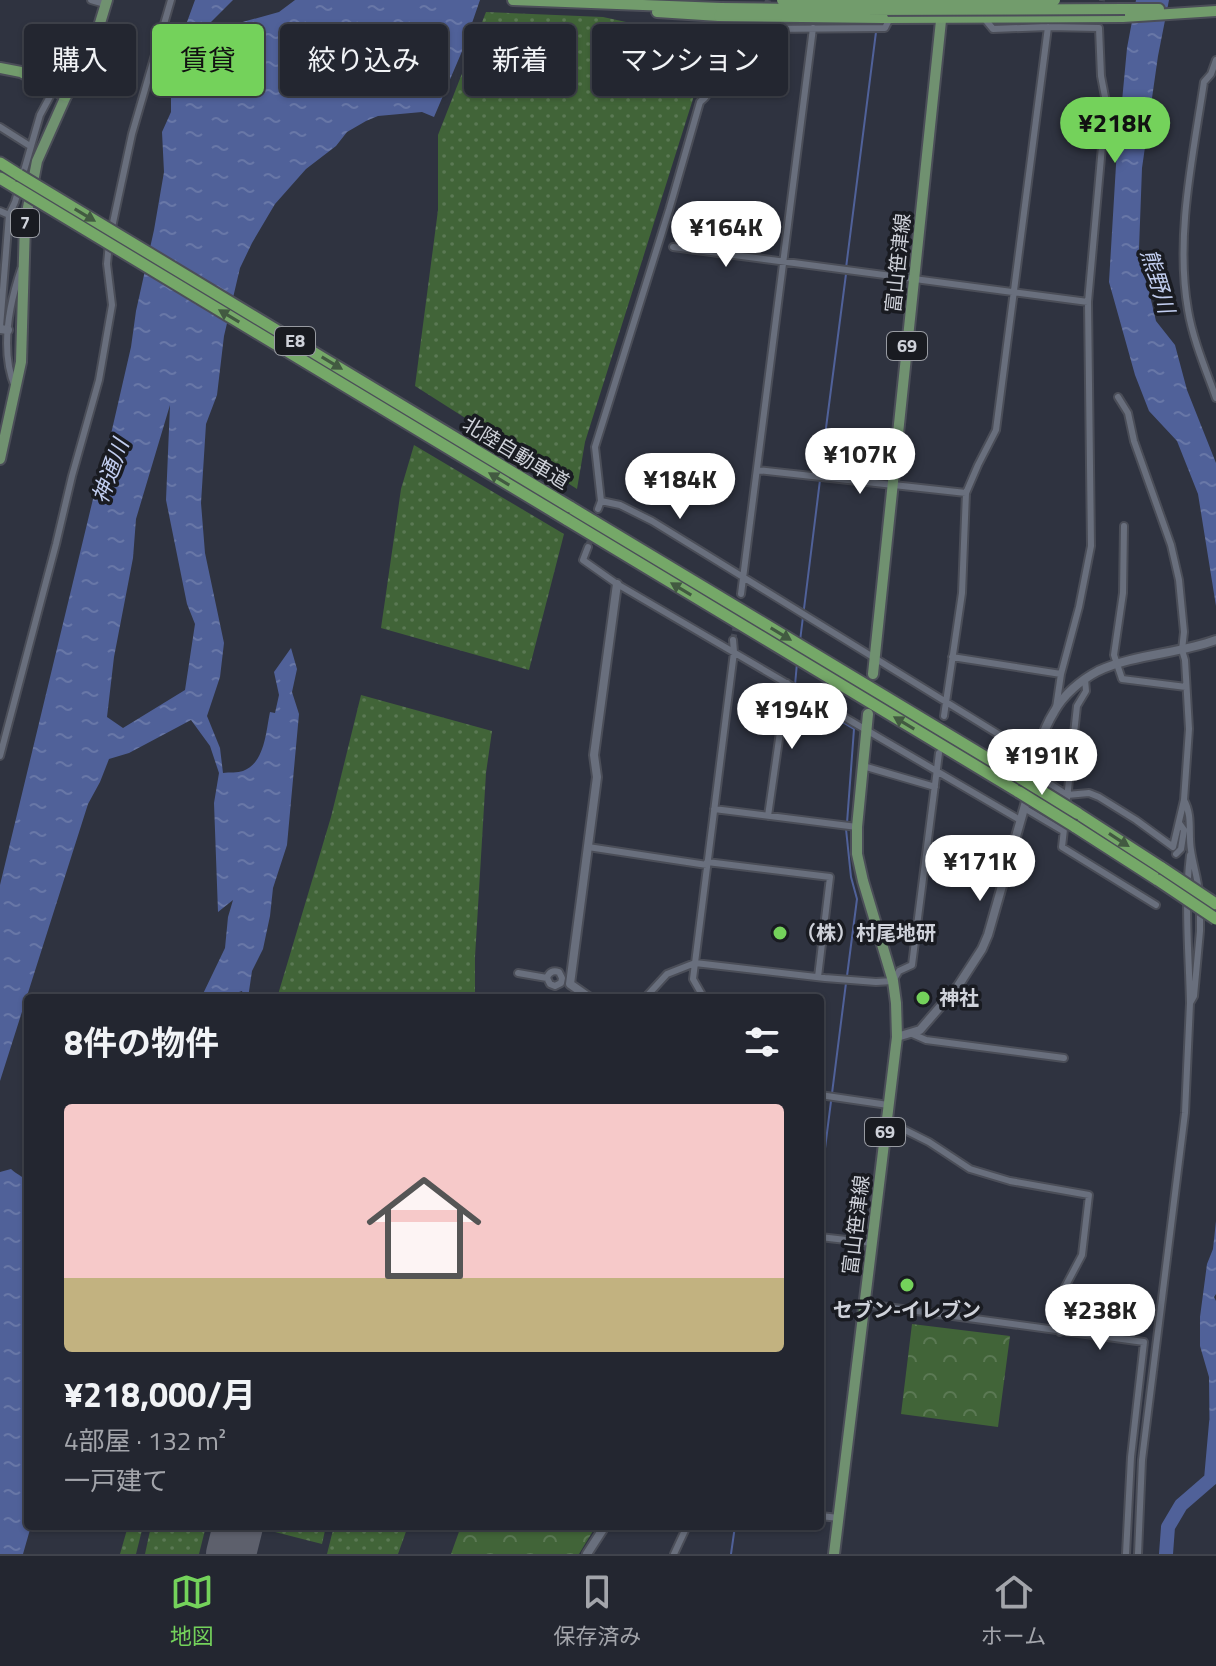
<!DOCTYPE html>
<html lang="ja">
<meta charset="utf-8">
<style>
body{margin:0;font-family:"Titillium Web","Noto Sans JP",sans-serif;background:#2b2e38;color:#f1f3f6;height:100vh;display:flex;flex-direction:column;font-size:30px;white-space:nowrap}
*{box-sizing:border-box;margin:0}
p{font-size:26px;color:#a3a5ab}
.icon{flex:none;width:44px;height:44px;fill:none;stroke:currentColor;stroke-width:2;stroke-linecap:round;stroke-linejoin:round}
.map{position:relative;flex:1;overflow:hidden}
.side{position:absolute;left:24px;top:994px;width:800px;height:536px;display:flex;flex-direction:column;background:#232630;border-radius:8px;box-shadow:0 2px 6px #0004,0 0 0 2px #40434c}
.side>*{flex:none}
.top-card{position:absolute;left:24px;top:24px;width:800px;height:72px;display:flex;gap:16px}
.price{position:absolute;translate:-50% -68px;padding:0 18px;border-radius:28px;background:#fff;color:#222;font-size:26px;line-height:52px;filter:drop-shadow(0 2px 4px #0008)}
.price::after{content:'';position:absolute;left:50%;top:48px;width:24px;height:18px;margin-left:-12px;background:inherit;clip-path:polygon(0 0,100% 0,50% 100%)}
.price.on{background:#74d25b;color:#111}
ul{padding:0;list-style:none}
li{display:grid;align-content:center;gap:16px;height:424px;padding:0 40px}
li span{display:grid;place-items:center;height:248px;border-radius:8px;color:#555}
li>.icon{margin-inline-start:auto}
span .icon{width:144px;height:144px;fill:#fffc;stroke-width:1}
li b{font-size:34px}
h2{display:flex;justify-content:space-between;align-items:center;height:96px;padding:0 40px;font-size:34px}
.tag{padding:0 28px;border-radius:8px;background:#232630;box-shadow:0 2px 6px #0004,0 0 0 2px #40434c;font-size:28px;line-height:72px}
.tag.on{background:#74d25b;color:#111}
.tab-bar{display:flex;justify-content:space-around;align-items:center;height:112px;border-top:2px solid #40434c;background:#232630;font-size:22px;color:#a3a5ab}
.tab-bar a{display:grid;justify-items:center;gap:4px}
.tab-bar .on{color:#74d25b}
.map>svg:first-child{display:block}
</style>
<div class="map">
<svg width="1216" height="1554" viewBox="0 0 1216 1554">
<defs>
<pattern id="grass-dots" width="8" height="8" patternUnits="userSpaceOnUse" patternTransform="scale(2)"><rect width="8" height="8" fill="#416438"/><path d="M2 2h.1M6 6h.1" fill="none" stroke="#5b7954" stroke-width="1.8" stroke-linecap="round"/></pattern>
<pattern id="park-crowns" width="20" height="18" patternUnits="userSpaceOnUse" patternTransform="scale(2)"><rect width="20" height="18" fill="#416438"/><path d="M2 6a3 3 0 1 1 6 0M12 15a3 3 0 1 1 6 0" fill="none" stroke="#5b7954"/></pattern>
<pattern id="water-ripples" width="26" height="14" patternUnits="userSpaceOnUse" patternTransform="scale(2)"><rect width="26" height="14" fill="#506199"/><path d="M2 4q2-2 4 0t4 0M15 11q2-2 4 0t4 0" fill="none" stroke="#6877a7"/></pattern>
</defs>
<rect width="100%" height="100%" fill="#2f3340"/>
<!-- grass -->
<path fill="url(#grass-dots)" d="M486 12 603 17 640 25 715 29 585 442 577 489 415 386 438 210V135Z
M414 445 564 534 529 670 381 628 401 489Z
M361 695 492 731 486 773 475 957V998H277L331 817Z
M128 1526H143L136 1554H120Z
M151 1526H206L199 1554H145Z
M276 1526H326L322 1544 275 1532Z
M334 1526H408L398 1554H327Z"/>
<!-- park -->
<path fill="url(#park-crowns)" d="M912 1324 1010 1336 998 1427 901 1414Z
M461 1526H596L579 1554H451Z"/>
<!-- water -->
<path fill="url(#water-ripples)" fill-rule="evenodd" d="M195 0H233L199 34 279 12 295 0H480L463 49 434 117 422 112 378 116 366 121 347 132 336 146 306 169 275 204 252 243 240 268 224 336 217 395 206 424 201 503 205 553 224 643 220 677 207 716 220 748 223 773C229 772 238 773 243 771 265 763 266 731 270 712L275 713 279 695 274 672 291 648 297 669 292 692 299 714 287 845 273 888 270 916 263 949 252 971 248 998H244L242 991 236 993 234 998H201L225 948 228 917 233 900 218 912 214 803 219 773 210 746 191 720 129 753 109 759 100 782 88 804 0 1081V885L93 499 111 434 131 347 136 311 154 230 164 172 162 132 171 112V88L187 22ZM170 405 166 500 187 604 195 624 185 690 123 728 107 717 114 657 133 558 136 519Z
M1136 0H1169L1158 56 1142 168 1139 249 1156 321 1175 345 1187 390 1216 463V606L1198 494 1177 441 1149 411 1135 375 1109 282 1116 165 1127 48Z
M11 1169C17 1175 24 1176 28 1184V1526H31L23 1554H0V1172Z
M1216 1221V1294L1214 1297 1216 1301V1474L1210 1469 1209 1377 1200 1346V1317L1207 1264 1213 1249Z"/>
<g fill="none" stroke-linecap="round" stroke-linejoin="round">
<!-- stream -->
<path stroke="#506199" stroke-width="2" d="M846 268 876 32
M820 474 846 274
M800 641 820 480
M795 685 797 663
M795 691 794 693 854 729 847 823
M846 829 851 877 857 899 847 976
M820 1188 846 983
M731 1554 735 1526"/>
<!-- river -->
<path stroke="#506199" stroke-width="14" d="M1166 1554 1168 1527 1181 1505 1211 1479 1216 1423"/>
<!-- runway -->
<path stroke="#5d606c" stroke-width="50" d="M231 1554 238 1526"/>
<!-- minor-tunnel -->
<path stroke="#474b57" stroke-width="6" stroke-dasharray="6 3" stroke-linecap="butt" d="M1099 28 1102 0
M761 29 768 0
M588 547 598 509
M733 640 737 621"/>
<!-- minor casing -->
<g stroke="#4b4e58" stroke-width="10">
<path id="minor" d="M91 0 105 4
M984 18 993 29 1048 27 1099 28 1101 76 1106 102 1088 302 1091 546 1079 607 1061 674 1056 708
M1216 60 1211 74 1204 82C1193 156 1175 237 1188 310 1193 340 1206 370 1216 398
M0 127 30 146
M0 211 9 215 15 202 40 115 54 89
M111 232 132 134 171 0
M673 247 1088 302
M0 327 9 215
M15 387C0 351 9 305 21 269
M757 470 966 493
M601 501 620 505 652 521 1037 758
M598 509 601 501 595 447 669 210 700 102C712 93 716 77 724 65 734 51 749 40 761 29L885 28 890 18
M1124 526 1123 593 1114 655 1122 679 1186 687
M588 547 583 560 617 584 1020 820
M741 594 813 28
M952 657 1061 674
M944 716 962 593 966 493 978 465 996 430 1048 27
M0 756 56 544 72 476 99 380 112 305 107 264 109 243
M863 766 935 787
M1033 773 1067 795 1089 793 1099 797 1136 820 1173 847 1184 800 1189 729 1185 660 1182 650 1184 632 1179 580 1171 545 1134 441 1128 413 1118 397
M1184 800C1193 816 1188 833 1191 850 1193 865 1198 878 1199 894
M1024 808 1063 831
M1066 808 1077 706 1086 691 1085 679
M714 809 857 827
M768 816 787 683
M1065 820 1062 847 1156 905
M588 847 707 865
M1176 854 1181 849 1184 830 1179 823
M707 862 830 877 818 977
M518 973 547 978 550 984 555 986 561 983 562 978 559 972C553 970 549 972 547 978
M645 998 667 974 695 963 825 978 876 982 893 981 899 971 912 965 939 753
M702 998 701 993 693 979 734 652 733 640
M1190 1003C1189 954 1184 904 1190 855
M910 1033 926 1040 1064 1058
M820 1095 888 1105
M887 1121 929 1142 970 1169 1010 1181 1089 1195 1082 1255 1064 1289 1060 1332
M820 1237 872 1243
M865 1304 1144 1342 1131 1457 1126 1554
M820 1516 839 1518
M674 1554 687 1526
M1138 1554 1142 1460 1185 1113 1190 1003 1194 996 1200 931V909"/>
</g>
<!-- tertiary casing -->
<g stroke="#4b4e58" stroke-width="12">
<path id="tertiary" d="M0 329 8 330
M590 998 570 984 597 777 594 755 617 584
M897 1037 920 1030 958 986 982 949 988 935C1000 892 1013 848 1025 805 1033 775 1037 739 1054 712 1063 695 1081 680 1098 671 1135 654 1178 654 1216 640
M587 1554 605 1526"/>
</g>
<!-- primary casing -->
<g stroke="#4b4e58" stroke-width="14">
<path id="primary" d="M0 459 21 362 25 223 37 161 66 96 97 33 107 0
M873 674 942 11
M834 1554 897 1037 896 1003 893 981 863 881 857 854V827L868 714"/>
</g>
<!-- trunk casing -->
<g stroke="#4b4e58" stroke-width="14">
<path id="trunk" d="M513 0 721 8
M1125 9H1159
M657 12 719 16
M883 18 1123 17 1216 11
M0 68 21 72 66 96"/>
</g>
<!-- motorway casing -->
<g stroke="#4b4e58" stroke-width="15">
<path id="motorway" d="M0 163 19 175
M0 178 15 187
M570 507 1022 779
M566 519 1019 792
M1077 813 1162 868
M1074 826 1158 880"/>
</g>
<!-- minor -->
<use href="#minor" stroke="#696f7d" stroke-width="6"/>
<!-- tertiary -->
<use href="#tertiary" stroke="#696f7d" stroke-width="8"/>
<!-- primary -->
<use href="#primary" stroke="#709170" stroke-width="10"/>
<!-- trunk -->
<use href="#trunk" stroke="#729c6c" stroke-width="10"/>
<!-- motorway -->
<use href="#motorway" stroke="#75a868" stroke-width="11"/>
<!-- trunk-bridge casing -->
<g stroke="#4b4e58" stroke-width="14" stroke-linecap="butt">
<path id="trunk-bridge" d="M782 0H1055
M721 8 859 10 1125 9
M719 16 883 18"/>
</g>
<!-- motorway-bridge casing -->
<g stroke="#4b4e58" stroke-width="15" stroke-linecap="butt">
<path id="motorway-bridge" d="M19 175 570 507
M15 187 566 519
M1022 779 1077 813
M1019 792 1074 826
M1162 868 1216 904
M1158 880 1216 919"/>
</g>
<!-- trunk-bridge -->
<use href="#trunk-bridge" stroke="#729c6c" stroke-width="10"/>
<!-- motorway-bridge -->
<use href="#motorway-bridge" stroke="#75a868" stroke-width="11"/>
</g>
<!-- one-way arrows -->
<defs><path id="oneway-solid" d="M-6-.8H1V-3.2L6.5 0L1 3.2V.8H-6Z" transform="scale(2)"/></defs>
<g fill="#425a41">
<use href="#oneway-solid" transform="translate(85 215) rotate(31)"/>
<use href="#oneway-solid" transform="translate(229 316) rotate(-149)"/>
<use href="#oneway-solid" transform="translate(332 363) rotate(31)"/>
<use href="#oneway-solid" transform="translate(499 479) rotate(-149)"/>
<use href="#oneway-solid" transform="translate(681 589) rotate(-149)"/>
<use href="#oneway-solid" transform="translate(781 634) rotate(31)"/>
<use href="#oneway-solid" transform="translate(904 723) rotate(-149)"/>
<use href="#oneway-solid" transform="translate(1119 840) rotate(33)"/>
</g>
<!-- markers -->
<g fill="#74d25b" stroke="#191b21" stroke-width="3">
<circle cx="780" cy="933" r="8"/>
<circle cx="923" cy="998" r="8"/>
<circle cx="907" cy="1285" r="8"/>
</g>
<g text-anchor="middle" stroke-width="7" stroke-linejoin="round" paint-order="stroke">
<!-- shield labels -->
<g fill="#191b21" stroke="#989ba2" stroke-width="2">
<rect x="11" y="209" width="28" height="28" rx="6"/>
<rect x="275" y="327" width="40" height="28" rx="6"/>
<rect x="887" y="332" width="40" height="28" rx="6"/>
<rect x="865" y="1118" width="40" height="28" rx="6"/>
</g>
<g font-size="18" font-weight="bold" fill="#cfd2da">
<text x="25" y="229">7</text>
<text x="295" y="347">E8</text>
<text x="907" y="352">69</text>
<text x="885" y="1138">69</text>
</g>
<!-- street labels -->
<g font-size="20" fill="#cfd2da" stroke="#191b21">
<text transform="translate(898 263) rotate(-84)" y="7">富山笹津線</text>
<text transform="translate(516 453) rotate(31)" y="7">北陸自動車道</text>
<text transform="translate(856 1225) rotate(-83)" y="7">富山笹津線</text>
</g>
<!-- poi labels -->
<g font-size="20" font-weight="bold" fill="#cfd2da" stroke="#191b21" text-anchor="start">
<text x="796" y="940">（株）村尾地研</text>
<text x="939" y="1005">神社</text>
<text x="907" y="1317" text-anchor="middle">セブン-イレブン</text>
</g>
<!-- water labels -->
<g font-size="22" font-style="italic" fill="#c2cef0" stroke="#191b21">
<text transform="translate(1158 281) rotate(73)" y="8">熊野川</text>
<text transform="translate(110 471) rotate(-70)" y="8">神通川</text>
</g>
</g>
</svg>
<b class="price on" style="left:1115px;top:165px">¥218K</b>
<b class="price" style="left:726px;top:269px">¥164K</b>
<b class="price" style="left:860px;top:496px">¥107K</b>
<b class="price" style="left:680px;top:521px">¥184K</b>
<b class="price" style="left:792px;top:751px">¥194K</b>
<b class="price" style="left:1042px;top:797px">¥191K</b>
<b class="price" style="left:980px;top:903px">¥171K</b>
<b class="price" style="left:1100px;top:1352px">¥238K</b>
<div class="top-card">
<a class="tag">購入</a>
<a class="tag on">賃貸</a>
<a class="tag">絞り込み</a>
<a class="tag">新着</a>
<a class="tag">マンション</a>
</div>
<section class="side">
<h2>8件の物件<svg class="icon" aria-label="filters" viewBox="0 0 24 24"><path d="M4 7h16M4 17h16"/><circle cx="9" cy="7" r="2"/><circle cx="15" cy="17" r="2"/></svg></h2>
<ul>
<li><span style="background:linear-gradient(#f6c9c9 70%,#c2b280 0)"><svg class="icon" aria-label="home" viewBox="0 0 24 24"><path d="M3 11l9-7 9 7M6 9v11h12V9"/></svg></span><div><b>¥218,000/月</b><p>4部屋 · 132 m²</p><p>一戸建て</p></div></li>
</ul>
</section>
</div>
<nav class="tab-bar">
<a class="on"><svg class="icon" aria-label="map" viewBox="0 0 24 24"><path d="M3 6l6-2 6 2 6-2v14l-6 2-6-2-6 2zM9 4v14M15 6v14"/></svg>地図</a>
<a><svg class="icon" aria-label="saved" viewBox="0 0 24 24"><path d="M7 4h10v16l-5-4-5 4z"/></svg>保存済み</a>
<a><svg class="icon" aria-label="home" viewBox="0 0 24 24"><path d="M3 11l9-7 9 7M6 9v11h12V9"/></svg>ホーム</a>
</nav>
